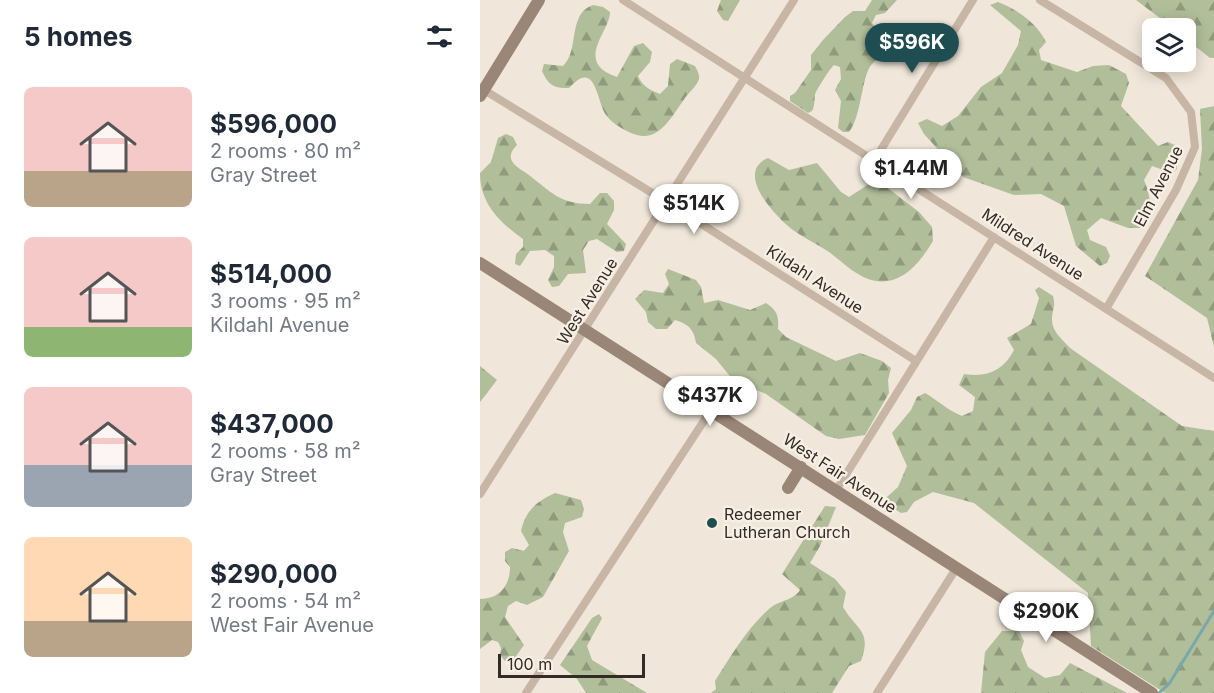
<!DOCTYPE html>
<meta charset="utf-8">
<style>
body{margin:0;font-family:Inter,sans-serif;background:#f2f2f3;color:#1f2937;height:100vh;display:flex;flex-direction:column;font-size:22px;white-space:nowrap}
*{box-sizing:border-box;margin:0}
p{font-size:20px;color:#747a83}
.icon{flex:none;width:33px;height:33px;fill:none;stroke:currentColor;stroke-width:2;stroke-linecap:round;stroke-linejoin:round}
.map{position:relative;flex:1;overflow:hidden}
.drawer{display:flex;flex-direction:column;background:#fff;width:480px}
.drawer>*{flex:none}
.controls{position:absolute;left:662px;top:18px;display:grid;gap:12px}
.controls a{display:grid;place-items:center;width:54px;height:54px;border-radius:9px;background:#fff;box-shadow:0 3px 15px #0003;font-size:30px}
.scale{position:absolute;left:18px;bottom:15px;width:147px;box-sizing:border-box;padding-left:6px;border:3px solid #332b26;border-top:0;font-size:16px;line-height:21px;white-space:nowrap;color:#332b26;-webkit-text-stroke:4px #f8f0e5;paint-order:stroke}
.price{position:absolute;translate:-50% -51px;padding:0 14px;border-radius:21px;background:#fff;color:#222;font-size:20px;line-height:39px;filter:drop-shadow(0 2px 3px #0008)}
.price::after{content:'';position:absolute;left:50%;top:36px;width:18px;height:14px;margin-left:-9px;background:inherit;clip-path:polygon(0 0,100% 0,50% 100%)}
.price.current{background:#1e4d52;color:#fff}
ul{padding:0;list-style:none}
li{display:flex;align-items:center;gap:18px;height:150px;padding:0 24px}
li span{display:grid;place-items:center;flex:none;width:168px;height:120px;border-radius:9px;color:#555}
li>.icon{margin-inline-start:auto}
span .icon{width:72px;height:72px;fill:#fffc;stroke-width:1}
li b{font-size:26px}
h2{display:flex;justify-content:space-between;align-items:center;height:72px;padding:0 24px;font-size:26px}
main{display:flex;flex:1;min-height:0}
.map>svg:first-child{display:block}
</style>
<main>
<section class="drawer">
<h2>5 homes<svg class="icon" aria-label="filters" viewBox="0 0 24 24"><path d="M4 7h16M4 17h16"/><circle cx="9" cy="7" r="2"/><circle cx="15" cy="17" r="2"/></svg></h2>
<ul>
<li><span style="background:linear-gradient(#f6c9c9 70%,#b9a48a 0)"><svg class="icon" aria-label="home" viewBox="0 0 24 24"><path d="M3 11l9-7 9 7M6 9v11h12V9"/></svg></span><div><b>$596,000</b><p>2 rooms · 80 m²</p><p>Gray Street</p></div></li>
<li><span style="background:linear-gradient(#f6c9c9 75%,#8fb573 0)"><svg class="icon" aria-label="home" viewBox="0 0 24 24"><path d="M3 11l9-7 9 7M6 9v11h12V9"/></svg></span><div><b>$514,000</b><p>3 rooms · 95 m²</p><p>Kildahl Avenue</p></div></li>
<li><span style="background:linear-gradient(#f6c9c9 65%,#9aa5b1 0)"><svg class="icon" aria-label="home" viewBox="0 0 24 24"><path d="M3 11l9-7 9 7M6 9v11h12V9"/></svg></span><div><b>$437,000</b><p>2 rooms · 58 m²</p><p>Gray Street</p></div></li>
<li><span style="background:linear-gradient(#ffd9b3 70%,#b9a48a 0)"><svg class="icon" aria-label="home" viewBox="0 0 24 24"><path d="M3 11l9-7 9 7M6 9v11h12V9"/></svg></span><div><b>$290,000</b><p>2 rooms · 54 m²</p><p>West Fair Avenue</p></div></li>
</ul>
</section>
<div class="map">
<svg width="734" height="693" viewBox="0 0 734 693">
<defs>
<pattern id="forest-firs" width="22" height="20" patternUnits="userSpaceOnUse" patternTransform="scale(1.5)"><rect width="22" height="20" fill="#b0be9a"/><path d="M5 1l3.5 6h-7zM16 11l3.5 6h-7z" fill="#909b7d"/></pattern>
</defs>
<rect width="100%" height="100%" fill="#f0e6d9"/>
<!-- forest -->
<path fill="url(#forest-firs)" d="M241 0H260L248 21 243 20 237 11Z
M392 0H417L405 13 396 15 392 23 405 40 408 52C404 57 396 59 392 64 381 76 382 116 369 132H363L358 128 361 101 355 90 361 79 360 67 354 65C351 67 335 92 335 95 334 102 335 105 332 111L328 113 310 101V96L315 93 331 70V55L343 40 365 17 373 11H385Z
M656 0H734V58H730L705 38V28H693Z
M518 2C538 10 557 23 566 42L559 50 561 60 597 72 613 66 629 65 646 74 649 83 641 106 678 146 688 142 697 146V169L692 173 672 166 664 180C671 197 673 211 665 228H648L621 218 607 230 610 240 626 247 630 256 627 263 620 266 596 246 584 206 561 194 534 195 483 177 444 134 438 123 447 119 462 126 478 116 501 87 522 73 538 45 541 31 510 5Z
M113 5 123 7 130 12C130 32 93 62 137 77L154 46 163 43 172 52 170 62 158 76C162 86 170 90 180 94L188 86 190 64 197 59 215 66C217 70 220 75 219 79 217 86 209 92 205 98 194 113 180 142 157 135 147 132 132 124 126 115 116 100 116 58 89 88 73 89 68 84 62 71L64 64 83 66C100 50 87 14 113 5Z
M734 106V347L727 318 665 276 718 180 722 149 720 109Z
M26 134 33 137 37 145C22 160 37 167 49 175 71 192 80 204 110 204L120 193H127L134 201V210L127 224 146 244 144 251 137 252 117 239 109 241 103 250 106 273 88 274 79 286 72 287 68 280 74 267V256L65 250 50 251 40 266 35 264 36 254 43 247V239C19 222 0 203 0 173L11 162 18 138Z
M288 158 309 170 337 163 361 192 369 197 389 184 400 182 439 212 452 227 453 241C441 261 423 285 396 281 377 278 363 262 349 252 337 244 324 238 313 230 295 217 254 172 288 158Z
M188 269 216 280 221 287 224 303 238 300 270 310 286 303C297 310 299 316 298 329L306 337 356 361 380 353 402 361 411 368 408 380 409 393 385 435 359 439 346 436 286 394 253 380 236 359 216 343C214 329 208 324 195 320L187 329H176L168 322 166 312 155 299 164 290 183 293 189 284 185 274Z
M559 287 573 296C576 306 572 310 572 320 572 332 583 340 590 348L702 426 734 431V693H685L611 646 608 593 494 503 453 492 434 502 427 512 421 513 405 503 407 497 418 487 427 466 412 433 431 410 437 397 445 393C459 401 467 410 482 416L493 411 495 397 479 385 484 374C507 378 524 370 534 350L527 338 551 324 559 298 555 290Z
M0 366 17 380 0 402Z
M75 493 101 500 104 509 102 517 85 523 83 532 89 551 63 597 47 605 36 601 28 606 25 617 44 645 34 659 25 661 20 655 21 648 18 642 12 640 0 649V599C20 599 30 585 30 567L25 561V552L32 548 44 551 49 545 41 531C46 510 56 502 75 493Z
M345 506 356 507 340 546 330 563 355 579 366 592 363 607C377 631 392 630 381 661L369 666 352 693H231L236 689 235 681C252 654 266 630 289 609 299 600 313 601 320 590L302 574Z
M119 614 122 618 107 646 112 660 167 693H106L97 679 80 665 112 618Z
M522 631H539L544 641 541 650 548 667 565 678 580 675 590 663 647 693H501L505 652Z"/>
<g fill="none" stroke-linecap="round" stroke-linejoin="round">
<!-- stream -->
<path stroke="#79a7ab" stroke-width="3" d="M679 693 689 684 734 611"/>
<!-- street -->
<path stroke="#c7b6a6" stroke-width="8" d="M143 0 734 378
M560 0 686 78 711 112 715 147 696 190 626 309
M4 90 187 202 436 361
M394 161 493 0
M357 489 514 237
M0 494 314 0
M46 693 231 410
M397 693 477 567"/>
<!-- secondary -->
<path stroke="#9a8677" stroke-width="12" d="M0 96 59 0
M0 263 672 693
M308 488 321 467"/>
</g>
<!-- markers -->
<circle fill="#1e4d52" stroke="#f8f0e5" stroke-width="2" cx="232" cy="523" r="6"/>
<g text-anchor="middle" stroke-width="4.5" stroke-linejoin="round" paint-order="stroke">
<!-- street labels -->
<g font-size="16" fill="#332b26" stroke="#f8f0e5">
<text transform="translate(678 186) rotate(-63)" y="6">Elm Avenue</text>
<text transform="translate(553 244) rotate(33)" y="6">Mildred Avenue</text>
<text transform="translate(335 279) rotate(33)" y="6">Kildahl Avenue</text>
<text transform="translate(107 301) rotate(-58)" y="6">West Avenue</text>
<text transform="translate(360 473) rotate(33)" y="6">West Fair Avenue</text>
</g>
<!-- poi labels -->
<g font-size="16" fill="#332b26" stroke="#f8f0e5" text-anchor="start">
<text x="244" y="520">Redeemer<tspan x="244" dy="18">Lutheran Church</tspan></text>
</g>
</g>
</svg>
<div class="controls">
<a><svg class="icon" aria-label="layers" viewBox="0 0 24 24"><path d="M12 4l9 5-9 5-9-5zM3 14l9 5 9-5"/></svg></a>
</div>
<div class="scale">100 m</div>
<b class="price current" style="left:432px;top:74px">$596K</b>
<b class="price" style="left:431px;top:200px">$1.44M</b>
<b class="price" style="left:214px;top:235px">$514K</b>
<b class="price" style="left:230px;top:427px">$437K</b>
<b class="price" style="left:566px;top:643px">$290K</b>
</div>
</main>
